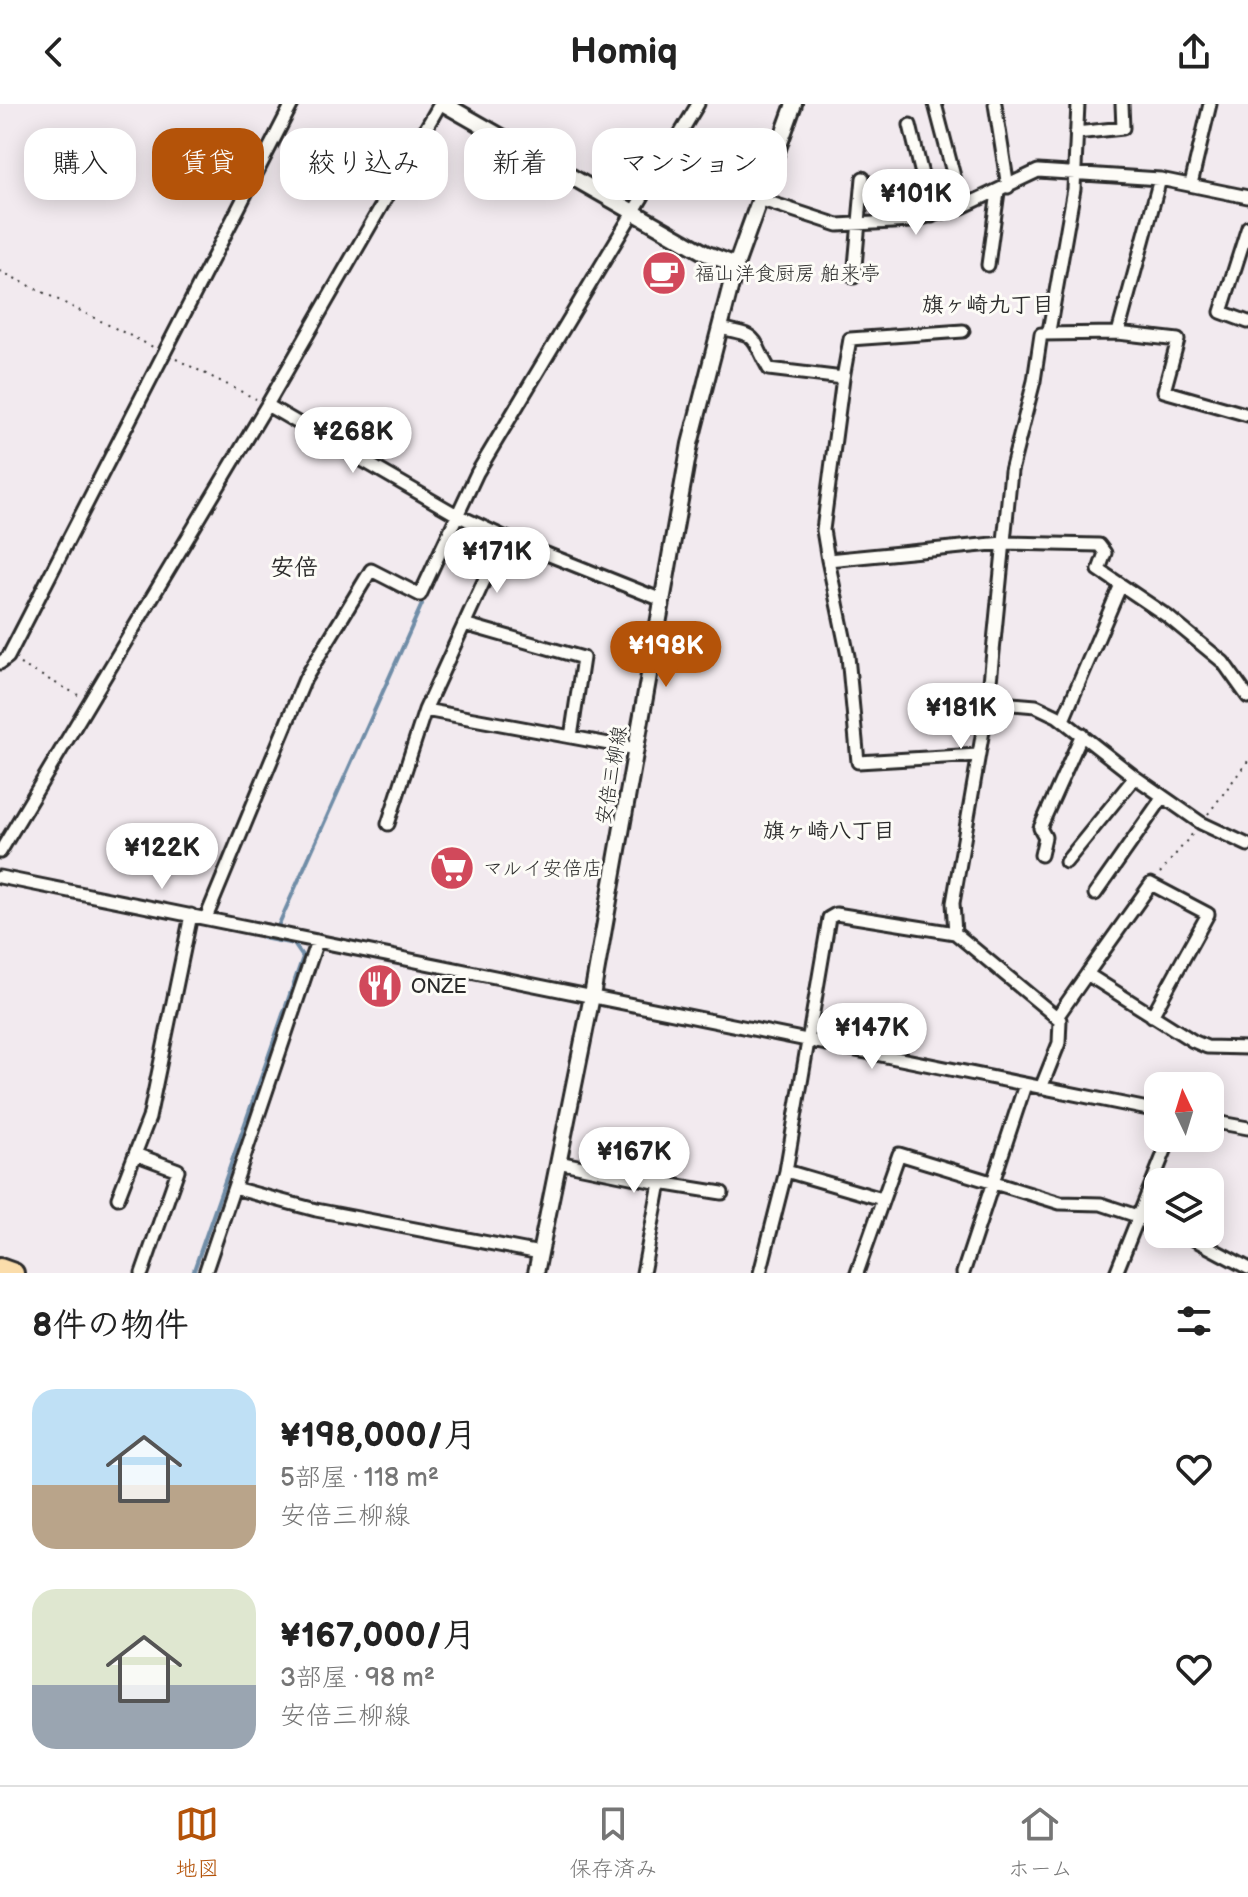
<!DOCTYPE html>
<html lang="ja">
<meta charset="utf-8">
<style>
body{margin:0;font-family:"Balsamiq Sans","Klee One",sans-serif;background:#f2f2f2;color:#222;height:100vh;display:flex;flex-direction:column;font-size:30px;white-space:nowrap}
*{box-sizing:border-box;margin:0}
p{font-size:26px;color:#767676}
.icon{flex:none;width:44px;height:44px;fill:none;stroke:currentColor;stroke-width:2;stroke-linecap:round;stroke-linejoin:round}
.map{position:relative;height:1169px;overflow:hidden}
.sheet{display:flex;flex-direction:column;background:#fff;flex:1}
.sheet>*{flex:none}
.hud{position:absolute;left:24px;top:24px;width:800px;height:72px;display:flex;gap:16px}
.needle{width:52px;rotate:356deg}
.buttons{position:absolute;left:1144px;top:968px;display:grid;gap:16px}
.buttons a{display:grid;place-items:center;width:80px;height:80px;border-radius:16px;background:#fff;box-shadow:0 4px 20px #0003;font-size:40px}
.price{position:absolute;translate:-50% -68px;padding:0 18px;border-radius:28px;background:#fff;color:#222;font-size:26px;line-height:52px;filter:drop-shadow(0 2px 4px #0008)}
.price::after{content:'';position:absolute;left:50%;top:48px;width:24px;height:18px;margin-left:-12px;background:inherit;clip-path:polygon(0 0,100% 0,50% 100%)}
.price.selected{background:#b45309;color:#fff}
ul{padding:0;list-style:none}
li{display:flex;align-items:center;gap:24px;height:200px;padding:0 32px}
li span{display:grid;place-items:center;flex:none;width:224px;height:160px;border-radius:24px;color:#555}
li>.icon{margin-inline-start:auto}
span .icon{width:96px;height:96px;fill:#fffc;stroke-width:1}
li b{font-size:34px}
h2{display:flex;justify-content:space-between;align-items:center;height:96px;padding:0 32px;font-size:34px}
.chip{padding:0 28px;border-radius:24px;background:#fff;box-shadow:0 4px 20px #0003;font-size:28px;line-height:72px}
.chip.selected{background:#b45309;color:#fff}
header{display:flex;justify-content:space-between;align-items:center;height:104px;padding:0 32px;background:#fff;font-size:36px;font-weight:700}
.tabs{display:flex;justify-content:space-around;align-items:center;height:112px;border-top:2px solid #e0e0e0;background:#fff;font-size:22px;color:#767676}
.tabs a{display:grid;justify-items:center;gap:4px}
.tabs .selected{color:#b45309}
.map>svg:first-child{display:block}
</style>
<header><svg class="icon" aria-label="back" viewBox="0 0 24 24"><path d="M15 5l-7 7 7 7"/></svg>Homiq<svg class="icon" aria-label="share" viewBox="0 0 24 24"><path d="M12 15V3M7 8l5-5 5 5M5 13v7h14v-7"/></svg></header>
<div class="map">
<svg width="1248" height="1169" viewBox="0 0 1248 1169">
<rect width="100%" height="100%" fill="#f2eaef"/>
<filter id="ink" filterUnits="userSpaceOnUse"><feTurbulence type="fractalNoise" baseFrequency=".0125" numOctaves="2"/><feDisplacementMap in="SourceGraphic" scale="16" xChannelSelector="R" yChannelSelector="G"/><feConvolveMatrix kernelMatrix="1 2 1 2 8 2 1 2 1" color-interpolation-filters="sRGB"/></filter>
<g filter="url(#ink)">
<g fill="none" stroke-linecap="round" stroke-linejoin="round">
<!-- stream -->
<path stroke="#708da7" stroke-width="4" d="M279 820 422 500
M193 1169 303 853 294 840 263 834"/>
<!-- minor casing -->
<g stroke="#2b2b2b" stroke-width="17">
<path id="minor" d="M935 0 962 103
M995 0 1008 83
M910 21 932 112
M1076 29 1123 24 1122 0
M1191 80 1210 0
M759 95 838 121 910 117 962 103 1038 67 1160 75 1248 93
M1248 123 1221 208 1248 218
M988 161 998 88
M854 173 863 74
M719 224C762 232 750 232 769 265L843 274 823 426 828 456 1003 439 1099 441 1105 449 1099 466 1167 512 1223 558 1248 593
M1049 227 1074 85 1078 0
M1118 229 1160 75
M843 274 850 235 963 227
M267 301 457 411 504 433 425 606 388 720
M504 433 662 496
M828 456 848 552 858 658 978 651
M464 520 583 554 571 633
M0 559 8 553 292 0
M988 598 1011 367 1034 277 1041 230 1118 229 1178 236 1164 287 1248 311
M425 606 636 645
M1063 616 1120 483
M0 748 267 301 440 0
M1041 751 1045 733 1040 724 1082 630
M1066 758 1135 673
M0 773 1158 1007
M1095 790 1163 693
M206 814 305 575 371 466 420 491 477 369 698 0
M1087 870 1151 780 1208 810 1152 912
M1057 913 1087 870 1193 937 1207 943 1248 944
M1041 984 1059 939 1060 916 955 829 953 799 988 598 1036 602 1057 612 1135 673 1201 719 1248 741
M1210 1017 1248 1024
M135 1050 178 1066 142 1169
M558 1058 660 1079 643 1169
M786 1067 829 814 836 810 955 829
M660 1079 722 1089
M234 1084 316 1106 540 1149
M118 1094 149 1014 191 811
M1184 1130 1248 1164
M205 1169 317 837
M760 1169 786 1067 882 1095
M857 1169 899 1050 1060 1099 1101 1100 1158 1119
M963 1169 1025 981
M1116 1169 1170 1034"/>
</g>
<!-- tertiary casing -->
<g stroke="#2b2b2b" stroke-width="20">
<path id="tertiary" d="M444 0 705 149 736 161
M536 1169 592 892 690 340 736 161 794 0"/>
</g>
<!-- primary casing -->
<g stroke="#2b2b2b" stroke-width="24">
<path id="primary" d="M0 1164 14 1169"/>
</g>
<!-- path -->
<path stroke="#2b2b2b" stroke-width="2" stroke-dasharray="2 6" stroke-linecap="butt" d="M0 167 153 243
M176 255 256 295
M20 560 78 591
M1208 710 1248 657
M1160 769 1194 728"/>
<!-- minor -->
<use href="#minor" stroke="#fdfcf7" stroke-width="11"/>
<!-- tertiary -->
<use href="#tertiary" stroke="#fdfcf7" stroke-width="14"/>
<!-- primary -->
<use href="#primary" stroke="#fbddab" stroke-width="18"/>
</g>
</g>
<!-- icons -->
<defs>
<g id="cafe-disc" transform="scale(2.3)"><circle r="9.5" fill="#d1495b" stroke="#fdfcf7"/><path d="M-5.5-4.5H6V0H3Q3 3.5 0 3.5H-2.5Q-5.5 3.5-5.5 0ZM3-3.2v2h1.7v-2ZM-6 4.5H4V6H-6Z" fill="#fff"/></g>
<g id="supermarket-disc" transform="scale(2.3)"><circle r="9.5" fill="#d1495b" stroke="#fdfcf7"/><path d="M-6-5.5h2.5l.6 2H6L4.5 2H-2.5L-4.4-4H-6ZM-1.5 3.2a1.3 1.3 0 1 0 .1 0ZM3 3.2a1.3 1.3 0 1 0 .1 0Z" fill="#fff"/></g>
<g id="restaurant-disc" transform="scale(2.3)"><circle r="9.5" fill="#d1495b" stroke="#fdfcf7"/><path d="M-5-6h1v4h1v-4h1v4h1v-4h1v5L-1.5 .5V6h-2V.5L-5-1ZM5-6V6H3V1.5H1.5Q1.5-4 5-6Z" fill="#fff"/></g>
</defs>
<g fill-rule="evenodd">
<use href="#cafe-disc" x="664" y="169"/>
<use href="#supermarket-disc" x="452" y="764"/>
<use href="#restaurant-disc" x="380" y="882"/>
</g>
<g text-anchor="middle" stroke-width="6" stroke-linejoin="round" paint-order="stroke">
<!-- poi labels -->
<g font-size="20" fill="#2b2b2b" stroke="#fdfcf7" text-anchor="start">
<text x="695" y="176">福山洋食厨房 舶来亭</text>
<text x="483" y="771">マルイ安倍店</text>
<text x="411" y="889">ONZE</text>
</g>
<!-- street labels -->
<g font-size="20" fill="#2b2b2b" stroke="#fdfcf7">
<text transform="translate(611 671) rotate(-80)" y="7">安倍三柳線</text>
</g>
<!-- neighbourhood labels -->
<g font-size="22" font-weight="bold" fill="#2b2b2b" stroke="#fdfcf7">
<text x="988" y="208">旗ヶ崎九丁目</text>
<text x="829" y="734">旗ヶ崎八丁目</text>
</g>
<!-- quarter labels -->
<g font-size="24" font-weight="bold" fill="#2b2b2b" stroke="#fdfcf7">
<text x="294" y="471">安倍</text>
</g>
</g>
</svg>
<div class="buttons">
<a><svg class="needle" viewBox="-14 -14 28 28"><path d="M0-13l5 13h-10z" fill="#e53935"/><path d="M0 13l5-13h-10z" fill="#767676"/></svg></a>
<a><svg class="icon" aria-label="layers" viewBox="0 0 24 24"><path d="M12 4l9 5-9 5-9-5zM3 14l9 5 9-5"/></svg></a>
</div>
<b class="price" style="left:916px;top:133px">¥101K</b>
<b class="price" style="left:353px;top:371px">¥268K</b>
<b class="price" style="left:497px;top:491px">¥171K</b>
<b class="price selected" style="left:666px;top:585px">¥198K</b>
<b class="price" style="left:961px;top:647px">¥181K</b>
<b class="price" style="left:162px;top:787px">¥122K</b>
<b class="price" style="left:872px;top:967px">¥147K</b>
<b class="price" style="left:634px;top:1091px">¥167K</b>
<div class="hud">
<a class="chip">購入</a>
<a class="chip selected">賃貸</a>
<a class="chip">絞り込み</a>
<a class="chip">新着</a>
<a class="chip">マンション</a>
</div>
</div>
<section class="sheet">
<h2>8件の物件<svg class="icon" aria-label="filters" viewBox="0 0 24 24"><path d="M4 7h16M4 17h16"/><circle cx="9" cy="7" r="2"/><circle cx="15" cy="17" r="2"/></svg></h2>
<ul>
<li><span style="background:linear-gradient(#bfe0f5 60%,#b9a48a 0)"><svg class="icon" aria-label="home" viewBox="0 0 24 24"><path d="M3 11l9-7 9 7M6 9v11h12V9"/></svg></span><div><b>¥198,000/月</b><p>5部屋 · 118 m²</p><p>安倍三柳線</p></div><svg class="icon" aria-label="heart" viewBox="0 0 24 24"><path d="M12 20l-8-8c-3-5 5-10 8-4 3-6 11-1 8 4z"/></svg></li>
<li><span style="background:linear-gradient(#dfe7d0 60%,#9aa5b1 0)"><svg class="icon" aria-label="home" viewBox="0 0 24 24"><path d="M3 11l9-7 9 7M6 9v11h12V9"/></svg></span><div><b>¥167,000/月</b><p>3部屋 · 98 m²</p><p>安倍三柳線</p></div><svg class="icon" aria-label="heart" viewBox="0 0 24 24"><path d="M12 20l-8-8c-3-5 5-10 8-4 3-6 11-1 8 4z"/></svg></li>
</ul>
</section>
<nav class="tabs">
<a class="selected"><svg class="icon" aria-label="map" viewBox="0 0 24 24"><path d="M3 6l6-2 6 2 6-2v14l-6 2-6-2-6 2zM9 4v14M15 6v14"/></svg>地図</a>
<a><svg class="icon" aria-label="saved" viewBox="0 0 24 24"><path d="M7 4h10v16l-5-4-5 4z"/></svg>保存済み</a>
<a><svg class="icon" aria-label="home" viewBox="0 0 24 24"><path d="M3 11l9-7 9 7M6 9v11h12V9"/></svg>ホーム</a>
</nav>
